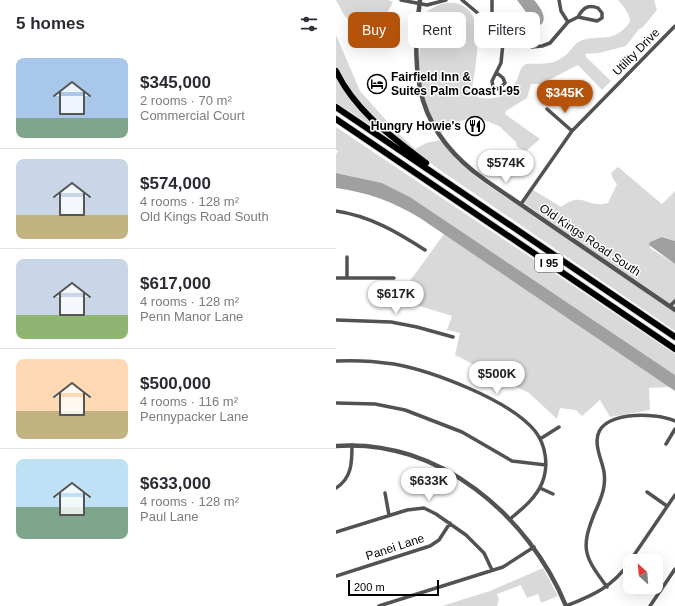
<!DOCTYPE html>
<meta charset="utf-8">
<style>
body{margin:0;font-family:Arial,sans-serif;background:#f7f7f7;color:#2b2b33;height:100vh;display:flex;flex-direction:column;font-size:15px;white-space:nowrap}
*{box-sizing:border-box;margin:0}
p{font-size:13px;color:#7c7c81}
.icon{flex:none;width:22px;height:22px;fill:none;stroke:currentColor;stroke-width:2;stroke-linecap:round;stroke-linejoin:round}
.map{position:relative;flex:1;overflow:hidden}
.side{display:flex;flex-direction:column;background:#fff;width:336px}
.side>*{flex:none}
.banner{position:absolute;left:12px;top:12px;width:267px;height:36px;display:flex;gap:8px}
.needle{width:26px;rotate:334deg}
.controls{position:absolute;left:287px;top:554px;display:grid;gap:8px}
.controls a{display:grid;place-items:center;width:40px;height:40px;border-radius:8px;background:#fff;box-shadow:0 4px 16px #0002;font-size:20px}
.scale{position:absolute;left:12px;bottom:10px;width:91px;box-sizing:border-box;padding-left:4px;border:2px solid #000;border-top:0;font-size:11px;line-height:14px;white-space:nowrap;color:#000;-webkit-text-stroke:3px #fff;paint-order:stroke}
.price{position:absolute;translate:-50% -34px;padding:0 9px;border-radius:14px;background:#fff;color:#222;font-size:13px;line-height:26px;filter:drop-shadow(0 1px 2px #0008)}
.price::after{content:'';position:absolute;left:50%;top:24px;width:12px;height:9px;margin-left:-6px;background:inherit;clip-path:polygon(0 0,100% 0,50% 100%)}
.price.on{background:#b45309;color:#fff}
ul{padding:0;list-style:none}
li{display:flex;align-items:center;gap:12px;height:100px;padding:0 16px}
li+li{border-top:1px solid #e1e1e2}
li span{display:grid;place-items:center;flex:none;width:112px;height:80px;border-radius:8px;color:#555}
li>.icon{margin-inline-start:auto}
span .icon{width:48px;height:48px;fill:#fffc;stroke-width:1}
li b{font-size:17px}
h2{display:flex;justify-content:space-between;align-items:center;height:48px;padding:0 16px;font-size:17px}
.tag{padding:0 14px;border-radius:8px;background:#fff;box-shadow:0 4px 16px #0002;font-size:14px;line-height:36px}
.tag.on{background:#b45309;color:#fff}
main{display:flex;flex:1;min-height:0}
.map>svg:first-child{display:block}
</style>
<main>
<section class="side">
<h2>5 homes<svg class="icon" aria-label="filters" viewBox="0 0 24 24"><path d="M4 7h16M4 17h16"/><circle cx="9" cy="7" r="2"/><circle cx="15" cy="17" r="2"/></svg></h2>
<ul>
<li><span style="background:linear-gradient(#a9c7e8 75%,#7fa58c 0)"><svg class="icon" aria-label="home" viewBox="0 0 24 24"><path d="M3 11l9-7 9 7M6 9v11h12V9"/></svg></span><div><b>$345,000</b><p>2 rooms · 70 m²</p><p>Commercial Court</p></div></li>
<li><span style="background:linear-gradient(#c9d6e8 70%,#c2b280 0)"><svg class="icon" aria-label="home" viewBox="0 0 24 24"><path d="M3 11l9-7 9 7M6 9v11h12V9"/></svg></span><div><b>$574,000</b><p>4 rooms · 128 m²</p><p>Old Kings Road South</p></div></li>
<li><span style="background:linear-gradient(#c9d6e8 70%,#8fb573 0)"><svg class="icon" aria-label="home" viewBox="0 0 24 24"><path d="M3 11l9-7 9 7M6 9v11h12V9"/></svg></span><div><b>$617,000</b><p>4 rooms · 128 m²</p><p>Penn Manor Lane</p></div></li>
<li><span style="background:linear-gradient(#ffd9b3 65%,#c2b280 0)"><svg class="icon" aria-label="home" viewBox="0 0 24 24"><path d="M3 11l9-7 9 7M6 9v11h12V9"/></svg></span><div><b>$500,000</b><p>4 rooms · 116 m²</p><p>Pennypacker Lane</p></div></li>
<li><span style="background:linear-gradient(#bfe0f5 60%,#7fa58c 0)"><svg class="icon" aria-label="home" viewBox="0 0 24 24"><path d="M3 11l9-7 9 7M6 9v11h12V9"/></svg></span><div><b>$633,000</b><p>4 rooms · 128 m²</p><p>Paul Lane</p></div></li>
</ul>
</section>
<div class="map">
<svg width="339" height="606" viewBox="0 0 339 606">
<rect width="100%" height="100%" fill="#fff"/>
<!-- green -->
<path fill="#d9d9d9" d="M0 0H53L57 2 49 17 30 34H25L8 15Z
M282 0H318L321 10 306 28 303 29 290 46 263 53 249 54 250 57 275 81 266 90 242 65 205 84H195L191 98 170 111 169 114 204 139 190 151 181 147 180 142 163 126 138 116 119 124 105 133C92 117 81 80 83 59 84 44 86 28 89 13 98 6 111 0 123 4 153 14 138 69 136 91L140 96C153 102 172 97 179 83 184 76 182 69 190 64 206 63 218 66 231 54 235 50 238 44 244 41 265 33 277 45 294 22 293 11 288 8 282 0Z
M0 35 24 91 57 128 79 149 90 143 104 140 121 160 141 178 339 312V331L104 170 72 147 29 110 6 79 0 67Z
M0 73 55 139 0 102Z
M0 127 339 354V375L74 197 46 183 0 173V154L2 151 0 150Z
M282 167 326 204 339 191V241L328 237 314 242V248L339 264V308L185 201 194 188 225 207C248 190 250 209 272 203L281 184 277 179 275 173Z
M108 234 113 237 334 387 313 388 314 410 274 417 264 400 246 416 240 410 224 408 221 419 193 393 119 355 124 333 111 330 116 316 71 302 68 289Z
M207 568 222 596 205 603 202 594 191 598 185 585 161 594 163 599 161 606H106L154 591Z"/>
<!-- water -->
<path fill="#a0a0a0" d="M181 0H198C204 7 211 16 206 24L203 25 199 24Z
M0 173 46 183 74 197 339 375V391L84 218C58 202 31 192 0 188Z
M326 237 339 241V264L313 245 314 242Z"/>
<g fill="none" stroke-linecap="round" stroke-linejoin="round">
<!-- motorway casing -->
<g stroke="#dbdbdb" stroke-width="8">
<path id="motorway" d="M0 71C20 112 55 136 90 163
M0 107 339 337
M0 119 339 349"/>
</g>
<!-- minor -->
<path stroke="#525252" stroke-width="3.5" d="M65 0 91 5 110 0
M126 0 144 15 168 21 184 41 196 47 206 46 214 43 232 22 242 17 261 21 266 18V13L262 8C252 4 247 8 242 17
M156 0V17
M223 0 225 11 232 22
M161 73 167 78 169 83 162 89 157 87 156 81 165 63 167 43 177 32
M211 109 236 131
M185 204 236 131 339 26
M0 211C34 216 61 232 89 250
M11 257V277
M0 278H58
M334 306 339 301
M0 320 55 322 81 327 117 337
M0 361C19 360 38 361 58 364 96 371 174 400 199 431 210 445 213 466 206 483 200 498 186 509 174 519
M0 403 39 404 69 410 126 432 176 461 210 465
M204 439 223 427
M330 444 339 429
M0 488C16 478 16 462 16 445
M204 488 217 494
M311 492 331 506
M49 493 53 515
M0 532 71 510 88 508 100 514 130 535 148 553 156 570
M294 561 339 495
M0 576 94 546 103 540 114 523
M271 587C248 556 244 549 259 512 263 503 267 495 268 486 271 467 261 457 261 441 261 410 319 412 339 421
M43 606 167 567 198 547
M230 606C258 595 276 587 294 562
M314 606 339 569"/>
<!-- tertiary -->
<path stroke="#525252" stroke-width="4.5" d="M84 0C74 78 81 132 149 180L339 310
M0 446C103 438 193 516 230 606"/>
<!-- motorway -->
<use href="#motorway" stroke="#000" stroke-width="6"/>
</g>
<!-- icons -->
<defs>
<g id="hotel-ring" transform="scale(1)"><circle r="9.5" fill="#fff" stroke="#000" stroke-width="1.5"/><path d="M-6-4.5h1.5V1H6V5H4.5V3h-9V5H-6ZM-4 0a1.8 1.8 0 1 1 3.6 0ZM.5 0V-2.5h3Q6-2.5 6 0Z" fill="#000"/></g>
<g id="restaurant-ring" transform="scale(1)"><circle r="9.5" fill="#fff" stroke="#000" stroke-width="1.5"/><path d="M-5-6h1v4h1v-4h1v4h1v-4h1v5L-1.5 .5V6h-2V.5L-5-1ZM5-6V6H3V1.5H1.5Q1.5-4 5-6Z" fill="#000"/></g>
</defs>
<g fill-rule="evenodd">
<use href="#hotel-ring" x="41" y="84"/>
<use href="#restaurant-ring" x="139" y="126"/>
</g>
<g text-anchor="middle" stroke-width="3" stroke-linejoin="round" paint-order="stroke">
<!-- shield labels -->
<rect fill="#fff" stroke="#4c4c4c" stroke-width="1" x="199" y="254" width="28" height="18" rx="3"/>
<g font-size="11" font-weight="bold" fill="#000">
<text x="213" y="267">I 95</text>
</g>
<!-- street labels -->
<g font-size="12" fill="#000" stroke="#fff">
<text transform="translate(300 52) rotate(-45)" y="4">Utility Drive</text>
<text transform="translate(254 240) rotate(34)" y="4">Old Kings Road South</text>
<text transform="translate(59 547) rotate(-18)" y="4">Panei Lane</text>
</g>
<!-- poi labels -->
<g font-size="12" font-weight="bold" fill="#000" stroke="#fff" text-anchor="start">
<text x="55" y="81">Fairfield Inn &amp;<tspan x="55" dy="14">Suites Palm Coast I-95</tspan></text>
<text x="125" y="130" text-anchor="end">Hungry Howie's</text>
</g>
</g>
</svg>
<div class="controls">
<a><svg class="needle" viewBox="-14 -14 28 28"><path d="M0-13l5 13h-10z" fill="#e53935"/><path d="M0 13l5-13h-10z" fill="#7c7c81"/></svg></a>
</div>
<div class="scale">200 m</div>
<b class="price on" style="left:229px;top:114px">$345K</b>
<b class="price" style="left:170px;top:184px">$574K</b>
<b class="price" style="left:60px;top:315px">$617K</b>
<b class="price" style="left:161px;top:395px">$500K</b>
<b class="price" style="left:93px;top:502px">$633K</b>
<div class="banner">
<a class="tag on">Buy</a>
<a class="tag">Rent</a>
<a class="tag">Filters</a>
</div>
</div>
</main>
